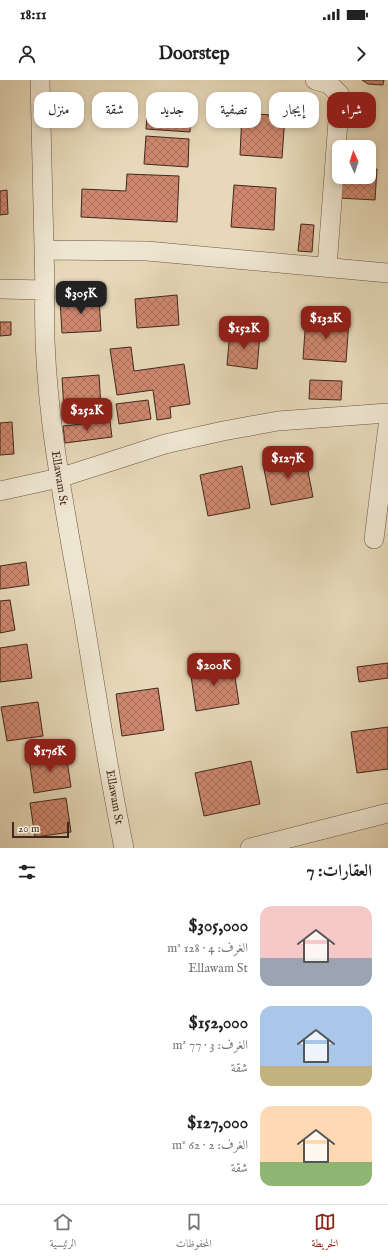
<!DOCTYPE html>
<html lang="ar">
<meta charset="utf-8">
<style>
body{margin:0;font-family:"IM FELL English",Amiri,serif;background:#f2f2f2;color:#222;direction:rtl;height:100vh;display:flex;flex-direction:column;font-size:15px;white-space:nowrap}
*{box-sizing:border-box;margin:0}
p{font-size:13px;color:#767676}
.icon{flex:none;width:22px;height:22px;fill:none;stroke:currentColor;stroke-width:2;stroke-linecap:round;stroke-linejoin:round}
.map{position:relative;height:768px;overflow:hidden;direction:ltr}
.drawer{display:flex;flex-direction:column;background:#fff;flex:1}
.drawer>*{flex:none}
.hud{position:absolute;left:12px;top:12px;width:364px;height:36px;direction:rtl;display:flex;gap:8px}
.needle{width:26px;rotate:357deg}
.tools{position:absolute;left:332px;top:60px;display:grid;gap:8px}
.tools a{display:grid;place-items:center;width:44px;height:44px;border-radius:8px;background:#fff;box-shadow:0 2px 6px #0003;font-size:20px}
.scale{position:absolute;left:12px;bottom:10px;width:57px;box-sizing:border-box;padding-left:4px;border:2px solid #40281d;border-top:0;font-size:11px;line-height:14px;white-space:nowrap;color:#40281d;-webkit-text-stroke:3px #efe6d1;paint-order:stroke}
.price{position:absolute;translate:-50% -34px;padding:0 9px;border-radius:8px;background:#8f2418;color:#fff;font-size:13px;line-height:26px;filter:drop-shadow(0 1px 2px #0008)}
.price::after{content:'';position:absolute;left:50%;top:24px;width:12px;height:9px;margin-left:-6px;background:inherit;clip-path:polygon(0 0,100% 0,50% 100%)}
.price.selected{background:#222;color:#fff}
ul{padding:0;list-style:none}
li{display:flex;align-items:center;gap:12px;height:100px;padding:0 16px}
li span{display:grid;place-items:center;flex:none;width:112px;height:80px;border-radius:12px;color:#555}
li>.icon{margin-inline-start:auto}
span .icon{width:48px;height:48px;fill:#fffc;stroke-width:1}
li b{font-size:17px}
h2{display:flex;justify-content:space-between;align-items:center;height:48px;padding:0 16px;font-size:17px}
.chip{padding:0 14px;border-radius:12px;background:#fff;box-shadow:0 2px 6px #0003;font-size:14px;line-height:36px}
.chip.selected{background:#8f2418;color:#fff}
.status{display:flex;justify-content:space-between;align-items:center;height:28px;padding:0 20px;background:#fff;direction:ltr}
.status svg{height:11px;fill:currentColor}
header{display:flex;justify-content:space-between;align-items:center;height:52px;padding:0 16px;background:#fff;font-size:18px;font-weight:700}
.dock{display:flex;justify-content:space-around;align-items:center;height:56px;border-top:1px solid #e0e0e0;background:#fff;font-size:11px;color:#767676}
.dock a{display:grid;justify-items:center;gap:2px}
.dock .selected{color:#8f2418}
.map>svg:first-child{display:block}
</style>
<div class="status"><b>18:11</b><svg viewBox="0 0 49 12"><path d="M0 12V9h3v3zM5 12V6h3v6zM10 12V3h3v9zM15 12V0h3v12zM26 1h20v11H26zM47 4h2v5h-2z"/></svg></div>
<header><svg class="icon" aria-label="forward" viewBox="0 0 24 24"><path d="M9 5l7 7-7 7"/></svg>Doorstep<svg class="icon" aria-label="person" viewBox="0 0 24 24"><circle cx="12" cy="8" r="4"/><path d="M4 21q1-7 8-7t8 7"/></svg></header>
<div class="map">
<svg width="388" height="768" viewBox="0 0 388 768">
<defs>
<pattern id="building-cross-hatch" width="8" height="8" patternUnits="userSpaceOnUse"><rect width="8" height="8" fill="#cf886f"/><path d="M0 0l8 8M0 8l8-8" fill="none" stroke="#a96f5b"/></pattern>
</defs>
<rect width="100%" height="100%" fill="#e6d8b8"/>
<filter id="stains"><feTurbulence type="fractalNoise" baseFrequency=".005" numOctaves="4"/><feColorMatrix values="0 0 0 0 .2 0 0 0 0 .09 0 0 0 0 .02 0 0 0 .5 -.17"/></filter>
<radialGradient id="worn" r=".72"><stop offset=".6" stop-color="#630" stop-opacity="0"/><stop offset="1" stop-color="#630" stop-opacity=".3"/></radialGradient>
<!-- building -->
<path fill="url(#building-cross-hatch)" stroke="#40281d" d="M362 0H384L383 5 368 4Z
M148 21 192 24 190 52 146 49Z
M242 33 285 36 282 78 240 75Z
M146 56 189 59 188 87 144 84Z
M369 89H377L375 120 339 118 341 97H369Z
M127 94 179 96 177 142 81 137 82 109 126 111Z
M234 105 276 108 274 150 231 147Z
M7 110 8 134 0 135V111Z
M301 144 314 145 312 172 298 171Z
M177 215 179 245 137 248 135 219Z
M99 217 101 251 62 253 60 220Z
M306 237 349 240 346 282 303 279Z
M0 242H11V255L0 256Z
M230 251 260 254 257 289 227 285Z
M131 267 134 291 184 284 190 324 170 327 171 338 157 340 153 310 117 315 110 269Z
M99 295 101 327 64 330 62 298Z
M310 300 342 301 341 320 309 319Z
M148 320 151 339 119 344 116 324Z
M110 341 112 357 65 363 63 346Z
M12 342 14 374 0 375V343Z
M305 376 313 417 271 425 263 384Z
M242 386 250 428 208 436 200 395Z
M26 482 29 505 0 509V486Z
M10 520 15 550 0 553V521Z
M27 564 32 598 0 602V568Z
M233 583 239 624 196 631 190 589Z
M388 583V598L359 602 357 587Z
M158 608 164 650 122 656 116 614Z
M38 622 43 656 7 661 1 627Z
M388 647V689L357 693 351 652Z
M66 674 71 707 34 713 29 679Z
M251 681 260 724 204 736 195 693Z
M66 718 71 752 35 757 30 723Z"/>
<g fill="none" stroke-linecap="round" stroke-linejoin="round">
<!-- minor casing -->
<g stroke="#6a5444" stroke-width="20">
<path id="minor" d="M40 0 45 210C41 314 63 418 81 521 95 603 107 687 124 768
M315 0 329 4 340 15 327 187
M44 170 147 171 388 193
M0 209 45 210
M0 411 59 398 165 364 223 351 278 341 388 333
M374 459 388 346
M250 768 388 733"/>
</g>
<!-- minor -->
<use href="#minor" stroke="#efe6d1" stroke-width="19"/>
</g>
<g text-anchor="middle" stroke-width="3" stroke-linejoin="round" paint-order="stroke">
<!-- street labels -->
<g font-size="12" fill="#40281d" stroke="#efe6d1">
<text transform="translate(60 398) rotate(81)" y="4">Ellawam St</text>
<text transform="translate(115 717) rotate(80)" y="4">Ellawam St</text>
</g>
</g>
<rect width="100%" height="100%" filter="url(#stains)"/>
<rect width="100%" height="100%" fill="url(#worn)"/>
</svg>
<div class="tools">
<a><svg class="needle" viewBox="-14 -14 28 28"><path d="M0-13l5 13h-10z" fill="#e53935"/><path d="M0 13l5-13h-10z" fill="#767676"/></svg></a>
</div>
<div class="scale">20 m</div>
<b class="price selected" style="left:81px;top:235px">$305K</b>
<b class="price" style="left:326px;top:260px">$132K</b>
<b class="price" style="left:244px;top:270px">$152K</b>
<b class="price" style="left:87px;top:352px">$252K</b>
<b class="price" style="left:288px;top:400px">$127K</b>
<b class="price" style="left:214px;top:607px">$200K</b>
<b class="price" style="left:50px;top:693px">$176K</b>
<div class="hud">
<a class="chip selected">شراء</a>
<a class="chip">إيجار</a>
<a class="chip">تصفية</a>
<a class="chip">جديد</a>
<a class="chip">شقة</a>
<a class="chip">منزل</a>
</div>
</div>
<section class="drawer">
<h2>العقارات: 7<svg class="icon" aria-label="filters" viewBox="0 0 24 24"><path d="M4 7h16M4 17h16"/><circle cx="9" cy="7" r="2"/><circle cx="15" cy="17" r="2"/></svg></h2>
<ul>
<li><span style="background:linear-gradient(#f6c9c9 65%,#9aa5b1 0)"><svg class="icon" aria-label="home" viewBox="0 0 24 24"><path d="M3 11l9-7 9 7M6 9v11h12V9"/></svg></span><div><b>$305,000</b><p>الغرف: 4 · 128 m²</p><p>Ellawam St</p></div></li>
<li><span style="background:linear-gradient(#a9c7e8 75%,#c2b280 0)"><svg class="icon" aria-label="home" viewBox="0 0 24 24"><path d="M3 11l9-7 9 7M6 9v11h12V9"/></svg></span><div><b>$152,000</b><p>الغرف: 3 · 77 m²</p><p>شقة</p></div></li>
<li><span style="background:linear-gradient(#ffd9b3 70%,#8fb573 0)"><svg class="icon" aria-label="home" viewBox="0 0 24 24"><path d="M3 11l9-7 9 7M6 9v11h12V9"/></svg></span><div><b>$127,000</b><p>الغرف: 2 · 62 m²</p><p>شقة</p></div></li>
</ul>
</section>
<nav class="dock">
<a class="selected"><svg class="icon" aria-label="map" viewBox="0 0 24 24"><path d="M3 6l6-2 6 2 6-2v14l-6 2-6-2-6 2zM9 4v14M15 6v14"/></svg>الخريطة</a>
<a><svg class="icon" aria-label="saved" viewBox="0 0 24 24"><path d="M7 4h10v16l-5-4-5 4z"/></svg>المحفوظات</a>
<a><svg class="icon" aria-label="home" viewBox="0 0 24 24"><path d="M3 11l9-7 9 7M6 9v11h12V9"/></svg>الرئيسية</a>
</nav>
